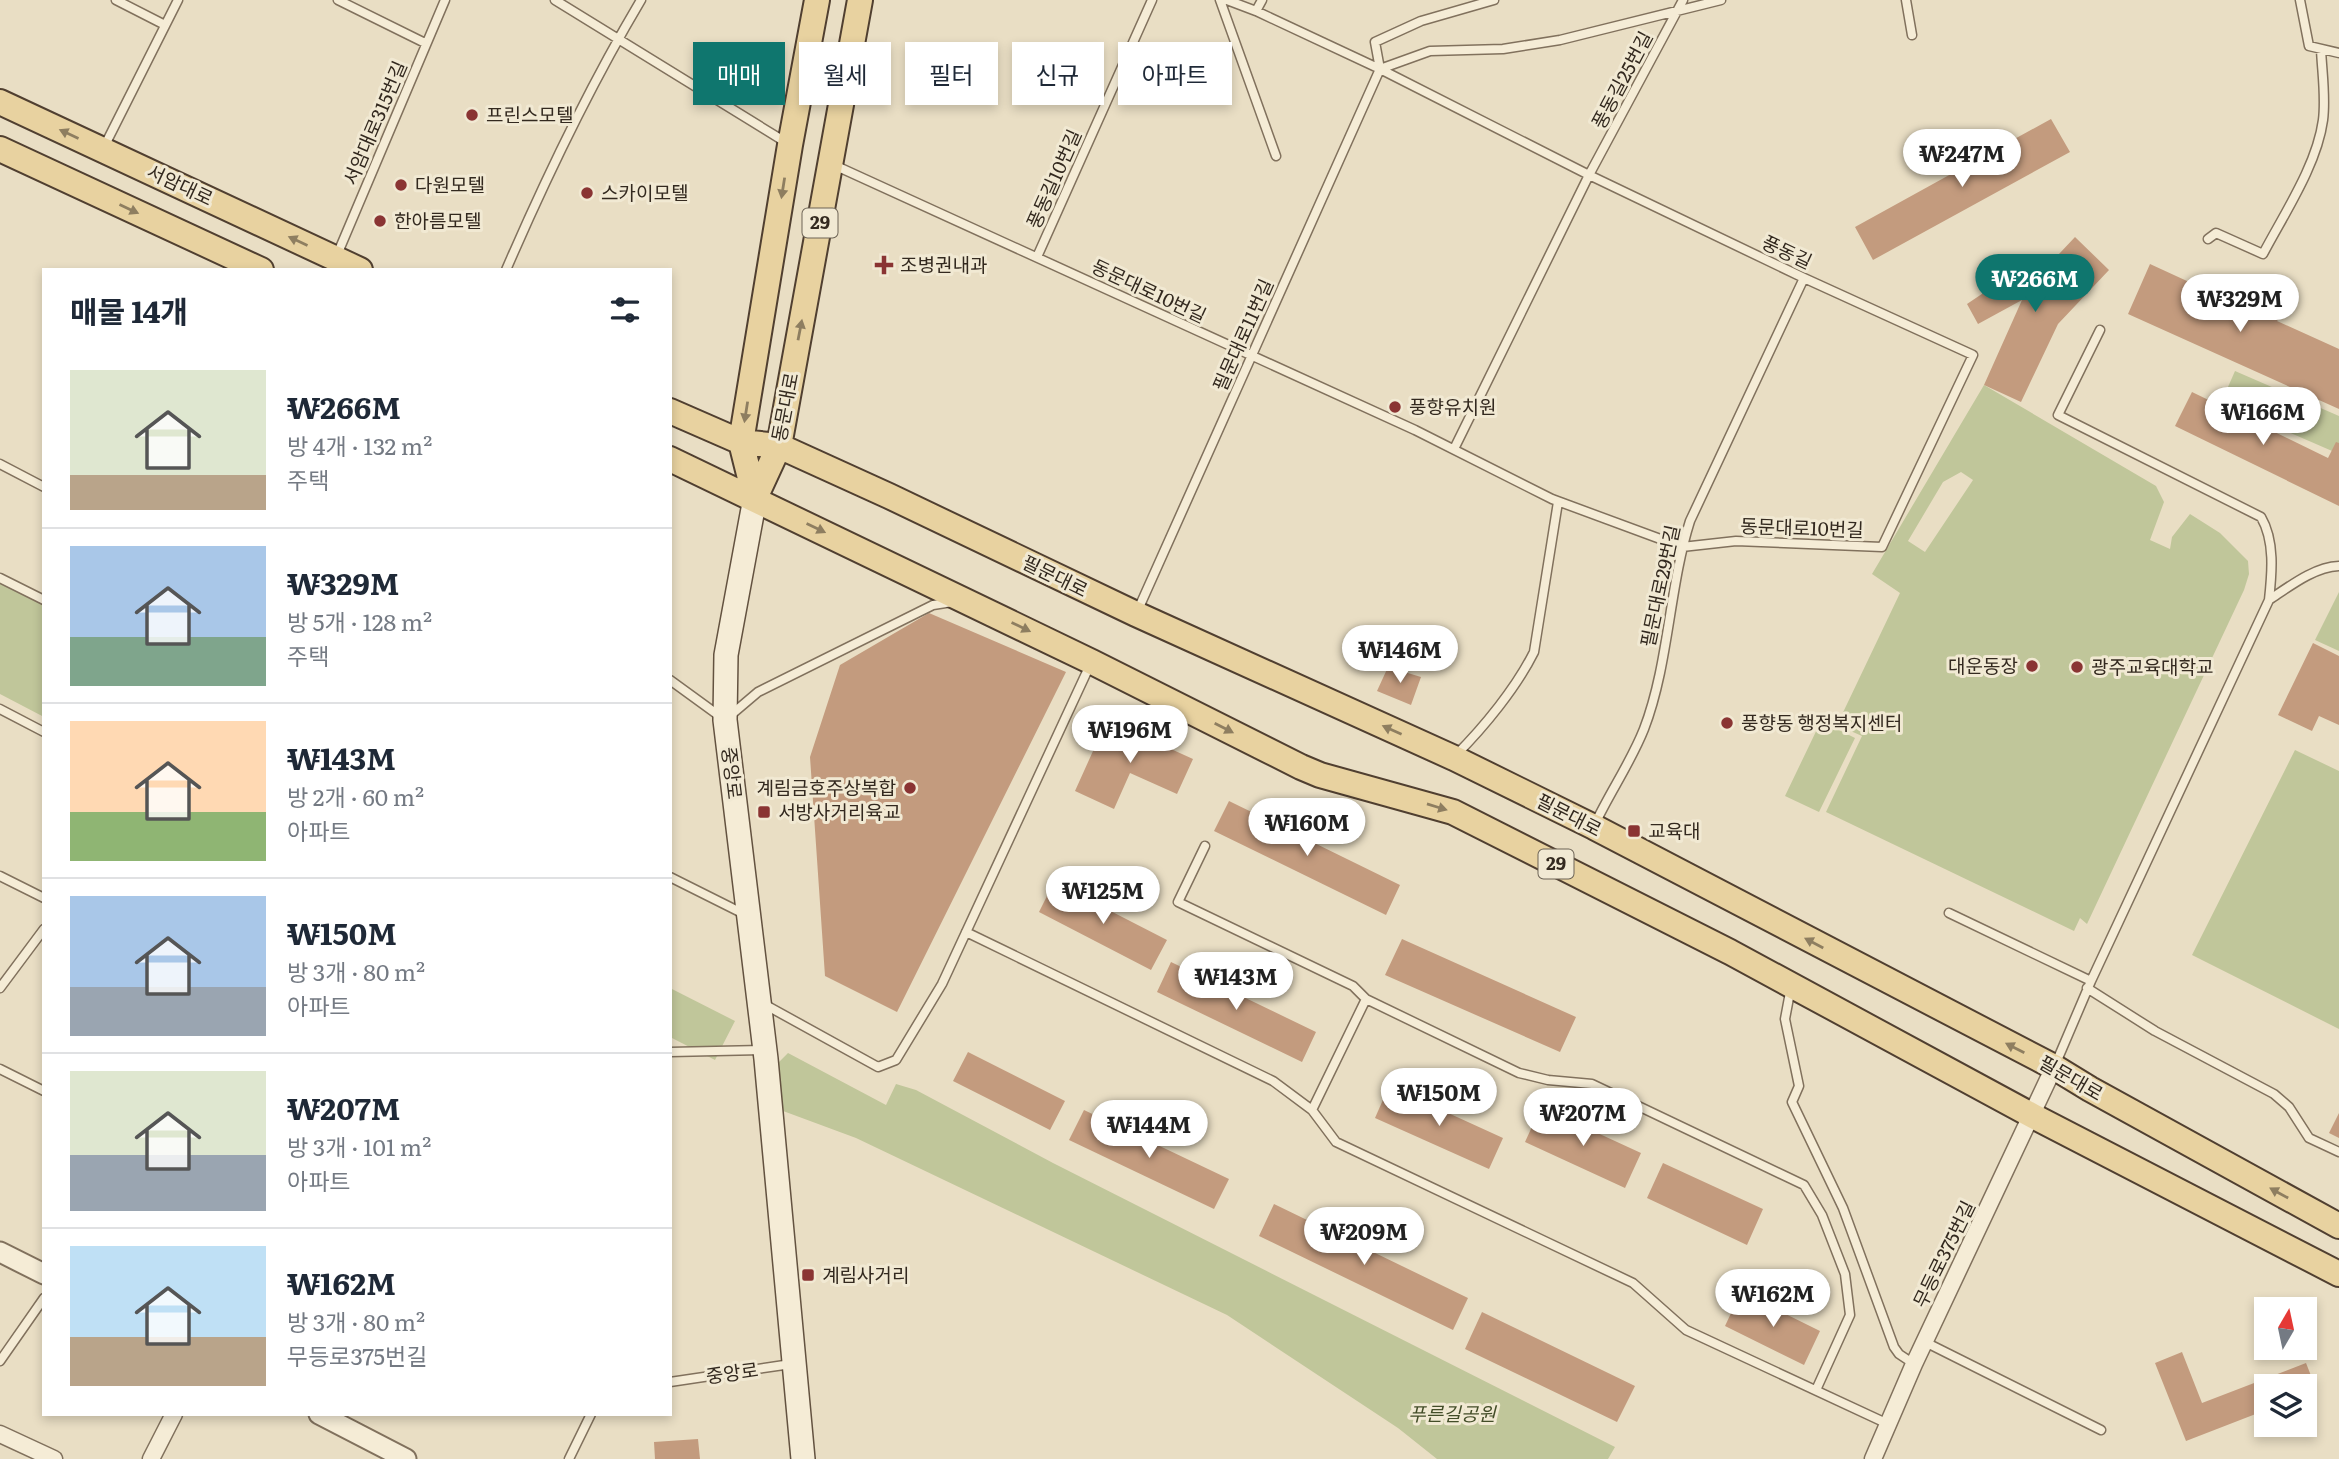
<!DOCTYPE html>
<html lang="ko">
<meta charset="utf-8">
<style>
body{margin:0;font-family:Literata,"Noto Sans KR",serif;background:#f6f6f7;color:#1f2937;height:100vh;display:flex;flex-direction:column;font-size:26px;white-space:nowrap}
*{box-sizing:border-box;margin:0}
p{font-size:23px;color:#747a83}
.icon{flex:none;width:38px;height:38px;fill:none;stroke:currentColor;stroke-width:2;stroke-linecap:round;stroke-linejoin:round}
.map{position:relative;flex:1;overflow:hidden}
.side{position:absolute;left:42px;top:268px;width:630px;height:1148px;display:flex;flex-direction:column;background:#fff;border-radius:0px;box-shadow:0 4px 10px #0003}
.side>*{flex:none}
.top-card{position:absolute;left:693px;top:42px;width:665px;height:63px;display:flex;gap:14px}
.needle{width:46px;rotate:9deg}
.buttons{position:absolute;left:2254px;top:1297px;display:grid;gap:14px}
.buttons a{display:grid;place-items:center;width:63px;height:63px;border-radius:0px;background:#fff;box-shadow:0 4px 10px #0003;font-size:35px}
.price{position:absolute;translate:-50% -60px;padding:0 16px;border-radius:24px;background:#fff;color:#222;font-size:23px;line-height:46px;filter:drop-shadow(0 2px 4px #0008)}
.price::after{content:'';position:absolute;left:50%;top:42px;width:21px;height:16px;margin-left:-10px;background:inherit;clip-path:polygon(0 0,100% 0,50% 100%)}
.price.current{background:#0f766e;color:#fff}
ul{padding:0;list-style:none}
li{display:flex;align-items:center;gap:21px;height:175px;padding:0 28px}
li+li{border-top:2px solid #e0e1e3}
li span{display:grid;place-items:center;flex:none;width:196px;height:140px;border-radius:0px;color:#555}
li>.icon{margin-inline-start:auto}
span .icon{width:84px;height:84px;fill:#fffc;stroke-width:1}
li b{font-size:30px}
h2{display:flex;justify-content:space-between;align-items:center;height:84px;padding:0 28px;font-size:30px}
.pill{padding:0 24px;border-radius:0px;background:#fff;box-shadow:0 4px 10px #0003;font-size:24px;line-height:63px}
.pill.current{background:#0f766e;color:#fff}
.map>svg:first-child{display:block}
</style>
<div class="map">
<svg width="2339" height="1459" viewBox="0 0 2339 1459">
<rect width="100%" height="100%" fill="#e9dec4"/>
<!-- green -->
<path fill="#c0c69a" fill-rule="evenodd" d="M2235 371 2339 416V454L2221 403Z
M1984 385 2156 486 2164 502 2150 540 2170 549 2172 537 2190 514 2220 533 2248 561 2249 574 2244 590 2087 924 2080 918 2074 931 1826 812 1862 736 1837 725 1900 593 1872 574ZM1961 472 1973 480 1925 552 1908 541 1943 482Z
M0 583 44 605V717L0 694Z
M2339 592V651L2315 640Z
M1821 721 1855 738 1819 812 1785 796Z
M2295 750 2339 771V1029L2192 955Z
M670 988 735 1021 715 1060 670 1037Z
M788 1053 886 1105 896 1084 916 1090 1053 1163 1615 1447 1608 1459H1437L1398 1428 1227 1315 856 1138 775 1108 777 1064Z"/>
<!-- building -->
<path fill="#c39b7e" d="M2051 119 2070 152 1873 260 1855 227Z
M2075 237 2109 270 2058 324 2021 402 1984 385 2022 300 1978 324 1967 304 2016 271 2027 288Z
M2150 264 2250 310 2256 303 2282 315 2277 321 2339 349V409L2128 314Z
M2192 392 2328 458 2336 442 2339 443V506L2175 426Z
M929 613 1066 672 897 1012 825 976 810 757 840 665Z
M2313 643 2339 656V725L2319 716 2312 731 2278 715Z
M1388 667 1421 677 1411 705 1377 691Z
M1107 720 1193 759 1177 794 1130 773 1114 809 1075 791Z
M1229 801 1400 885 1386 915 1214 831Z
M1054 882 1167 940 1151 970 1039 912Z
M1402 939 1576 1017 1560 1052 1385 975Z
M1171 962 1316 1032 1302 1062 1157 992Z
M968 1052 1065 1101 1050 1130 953 1081Z
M1389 1086 1503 1138 1489 1169 1375 1118Z
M1541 1107 1641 1153 1625 1188 1525 1142Z
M1084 1110 1229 1179 1214 1209 1069 1140Z
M2339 1113V1138L2329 1133Z
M1663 1163 1763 1209 1747 1245 1647 1198Z
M1274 1204 1468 1298 1453 1330 1259 1236Z
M1741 1292 1820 1331 1804 1365 1725 1326Z
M1482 1312 1635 1386 1617 1422 1465 1349Z
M2182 1352 2202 1403 2306 1363 2317 1391 2305 1395V1386H2266V1410L2186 1441 2155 1363Z
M698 1439 700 1459H655L654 1442Z"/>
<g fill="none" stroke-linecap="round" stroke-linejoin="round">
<!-- service casing -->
<g stroke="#81715d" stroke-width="11">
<path id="service" d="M116 0 165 25
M338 0 425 43
M555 0 787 143
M1220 0 1276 156
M1906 0 1912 35
M2300 0 2309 46 2339 53
M1256 11 1262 0
M1380 69 1430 51 1503 49 1560 40 1721 0
M1380 69 1375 42 1421 21 1494 0
M104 147 178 0
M834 165 1415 430 1552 499 1682 547 1736 541 1882 547 1973 355 1804 278 1589 175 1380 69 1256 11 1227 0
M2208 239 2216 233 2263 254C2284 214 2317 165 2323 120 2326 97 2322 72 2321 49
M337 255 445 0
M1037 257 1152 0
M506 270C545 180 591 84 641 0
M2100 330 2058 415 2261 517C2275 541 2272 573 2269 600
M1454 449 1589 175 1683 0
M0 464 44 487
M0 578 44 600
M1137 612 1380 69
M670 680 725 720 758 692 933 605 952 602
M0 709 44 732
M1456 755C1484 727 1516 688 1534 652L1558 502
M1595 824C1610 792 1631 762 1644 729 1669 664 1669 587 1690 521L1804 278
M1205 846 1178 902 1353 986 1366 999 1312 1110 1336 1142 1633 1283 1686 1330 1888 1424
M0 876 44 898
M670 877 746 915
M1949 913 2091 981
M966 932 1273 1081 1312 1110
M1791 987 1785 1019 1799 1086 1792 1102 1843 1208 1894 1347 1899 1354 1914 1364
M0 988 44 929
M2087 988 2155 1031 2274 1094 2289 1107 2309 1138 2339 1152
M1366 999 1519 1073 1548 1080 1592 1084 1804 1185 1822 1215 1845 1274 1850 1315 1816 1390
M762 1003 878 1067 896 1060 942 984 1090 665
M670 1052 762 1050
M2056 1063 2091 981 2269 600C2290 586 2314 567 2339 566
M0 1069 44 1091
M1925 1342 2101 1430
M0 1361 44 1298
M670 1382 791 1364
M569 1459 591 1414"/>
</g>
<!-- minor casing -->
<g stroke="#81715d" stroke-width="19">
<path id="minor" d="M0 1434 54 1459
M151 1459 174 1414
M1873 1459 1914 1364 2054 1067"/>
</g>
<!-- tertiary casing -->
<g stroke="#81715d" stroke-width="23">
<path id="tertiary" d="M0 1252 44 1274
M319 1414 406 1459"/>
</g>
<!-- secondary casing -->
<g stroke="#635240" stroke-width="26">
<path id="secondary" d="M755 498 726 655 725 720 766 1059 803 1459"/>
</g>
<!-- primary casing -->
<g stroke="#503f30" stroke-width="28">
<path id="primary" d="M0 102 360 270
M0 149 261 270
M670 411 741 442 779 446 889 496 1136 614 1454 758 1594 827 2054 1067 2090 1089 2339 1226
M670 459 1092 662 1301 767 1320 775 1453 812 1730 952 2033 1116 2339 1274
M755 498 779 446 860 0
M755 498 741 442 790 145 817 0"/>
</g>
<!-- service -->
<use href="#service" stroke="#f5ecd6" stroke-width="8"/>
<!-- minor -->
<use href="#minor" stroke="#f5ecd6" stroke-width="16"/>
<!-- tertiary -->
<use href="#tertiary" stroke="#f5ecd6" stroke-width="19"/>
<!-- secondary -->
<use href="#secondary" stroke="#f5ecd6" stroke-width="23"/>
<!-- primary -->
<use href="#primary" stroke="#e8d2a0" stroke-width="24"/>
</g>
<!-- one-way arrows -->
<defs><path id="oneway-solid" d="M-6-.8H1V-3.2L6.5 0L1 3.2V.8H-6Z" transform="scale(1.75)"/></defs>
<g fill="#8e7e60">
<use href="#oneway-solid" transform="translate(69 134) rotate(-155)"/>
<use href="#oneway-solid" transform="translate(783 188) rotate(99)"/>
<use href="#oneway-solid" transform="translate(129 209) rotate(25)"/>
<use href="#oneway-solid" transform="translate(298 241) rotate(-155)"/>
<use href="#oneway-solid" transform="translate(800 330) rotate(-79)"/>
<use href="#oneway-solid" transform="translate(746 412) rotate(99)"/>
<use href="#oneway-solid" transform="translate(816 528) rotate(26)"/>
<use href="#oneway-solid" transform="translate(1021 627) rotate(26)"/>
<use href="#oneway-solid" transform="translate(1224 728) rotate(27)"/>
<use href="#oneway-solid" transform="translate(1392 730) rotate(-156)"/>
<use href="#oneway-solid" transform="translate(1437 807) rotate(17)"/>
<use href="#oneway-solid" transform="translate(1814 943) rotate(-152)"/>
<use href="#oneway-solid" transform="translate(2015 1048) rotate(-153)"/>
<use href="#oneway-solid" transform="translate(2279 1193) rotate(-151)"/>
</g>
<!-- markers -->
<g fill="#8a3433" stroke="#f1e9d3" stroke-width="2.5">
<circle cx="472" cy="115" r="7"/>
<circle cx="401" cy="185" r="7"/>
<circle cx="587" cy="193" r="7"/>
<circle cx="380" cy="221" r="7"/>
<path d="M880.5 254.5h7v7h7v7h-7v7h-7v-7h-7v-7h7z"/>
<circle cx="1395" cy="407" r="7"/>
<circle cx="2032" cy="666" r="7"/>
<circle cx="2077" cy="667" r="7"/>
<circle cx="1727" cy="723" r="7"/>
<circle cx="910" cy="788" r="7"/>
<rect x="757" y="805" width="14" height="14" rx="3.5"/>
<rect x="1627" y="824" width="14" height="14" rx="3.5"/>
<rect x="801" y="1268" width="14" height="14" rx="3.5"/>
</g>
<g text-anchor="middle" stroke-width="6" stroke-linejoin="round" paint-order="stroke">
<!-- shield labels -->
<g fill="#f1e9d3" stroke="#6c6355" stroke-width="2">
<rect x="802.5" y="208.5" width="35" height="29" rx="5"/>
<rect x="1538.5" y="849.5" width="35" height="29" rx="5"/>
</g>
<g font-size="18" font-weight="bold" fill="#33291f">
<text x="820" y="229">29</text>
<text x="1556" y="870">29</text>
</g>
<!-- street labels -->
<g font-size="19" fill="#33291f" stroke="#f1e9d3">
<text transform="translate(1622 80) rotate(-62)" y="7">풍동길25번길</text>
<text transform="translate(375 123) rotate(-67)" y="7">서암대로315번길</text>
<text transform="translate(1054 179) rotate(-66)" y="7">풍동길10번길</text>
<text transform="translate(180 185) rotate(25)" y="7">서암대로</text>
<text transform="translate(1787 252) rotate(25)" y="7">풍동길</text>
<text transform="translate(1149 291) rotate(25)" y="7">동문대로10번길</text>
<text transform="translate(1243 335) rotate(-66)" y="7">필문대로11번길</text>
<text transform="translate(785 407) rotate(-79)" y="7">동문대로</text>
<text transform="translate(1802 528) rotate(2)" y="7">동문대로10번길</text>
<text transform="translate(1055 576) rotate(26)" y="7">필문대로</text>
<text transform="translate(1660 586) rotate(-78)" y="7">필문대로29번길</text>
<text transform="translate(732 773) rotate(83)" y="7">중앙로</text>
<text transform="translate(1569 815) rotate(27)" y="7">필문대로</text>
<text transform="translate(2071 1078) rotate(30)" y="7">필문대로</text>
<text transform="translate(1944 1254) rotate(-64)" y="7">무등로375번길</text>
<text transform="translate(732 1373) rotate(-8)" y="7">중앙로</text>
</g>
<!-- poi labels -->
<g font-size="19" fill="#33291f" stroke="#f1e9d3" text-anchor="start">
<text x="486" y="122">프린스모텔</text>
<text x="415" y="192">다원모텔</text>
<text x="601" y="200">스카이모텔</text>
<text x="394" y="228">한아름모텔</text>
<text x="900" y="272">조병권내과</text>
<text x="1409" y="414">풍향유치원</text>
<text x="2018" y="673" text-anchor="end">대운동장</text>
<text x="2091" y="674">광주교육대학교</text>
<text x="1741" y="730">풍향동 행정복지센터</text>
<text x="896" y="795" text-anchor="end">계림금호주상복합</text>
<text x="778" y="819">서방사거리육교</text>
<text x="1648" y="838">교육대</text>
<text x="822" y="1282">계림사거리</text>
</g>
<!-- park labels -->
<g font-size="19" font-style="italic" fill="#434d28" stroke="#f1e9d3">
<text x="1452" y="1421">푸른길공원</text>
</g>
</g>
</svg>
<div class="buttons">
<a><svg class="needle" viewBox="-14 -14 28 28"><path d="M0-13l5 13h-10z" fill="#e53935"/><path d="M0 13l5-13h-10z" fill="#747a83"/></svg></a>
<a><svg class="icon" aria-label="layers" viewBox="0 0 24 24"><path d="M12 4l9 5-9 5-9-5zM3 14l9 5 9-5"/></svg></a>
</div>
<b class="price" style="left:1962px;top:189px">₩247M</b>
<b class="price current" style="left:2035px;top:314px">₩266M</b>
<b class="price" style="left:2240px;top:334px">₩329M</b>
<b class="price" style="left:2263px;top:447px">₩166M</b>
<b class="price" style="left:1400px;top:685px">₩146M</b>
<b class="price" style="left:1130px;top:765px">₩196M</b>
<b class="price" style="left:1307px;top:858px">₩160M</b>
<b class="price" style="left:1103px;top:926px">₩125M</b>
<b class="price" style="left:1236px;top:1012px">₩143M</b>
<b class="price" style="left:1439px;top:1128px">₩150M</b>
<b class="price" style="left:1583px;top:1148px">₩207M</b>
<b class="price" style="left:1149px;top:1160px">₩144M</b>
<b class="price" style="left:1364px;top:1267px">₩209M</b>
<b class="price" style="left:1773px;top:1329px">₩162M</b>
<div class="top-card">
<a class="pill current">매매</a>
<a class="pill">월세</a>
<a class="pill">필터</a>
<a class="pill">신규</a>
<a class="pill">아파트</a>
</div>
<section class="side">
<h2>매물 14개<svg class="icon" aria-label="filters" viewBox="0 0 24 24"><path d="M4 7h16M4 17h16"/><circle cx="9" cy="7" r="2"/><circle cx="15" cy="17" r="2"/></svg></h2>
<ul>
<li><span style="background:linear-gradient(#dfe7d0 75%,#b9a48a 0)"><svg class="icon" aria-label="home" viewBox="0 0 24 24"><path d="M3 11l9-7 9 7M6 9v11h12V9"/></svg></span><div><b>₩266M</b><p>방 4개 · 132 m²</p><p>주택</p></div></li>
<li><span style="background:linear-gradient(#a9c7e8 65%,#7fa58c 0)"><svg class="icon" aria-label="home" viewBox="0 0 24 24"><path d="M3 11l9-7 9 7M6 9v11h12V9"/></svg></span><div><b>₩329M</b><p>방 5개 · 128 m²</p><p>주택</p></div></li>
<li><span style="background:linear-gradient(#ffd9b3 65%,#8fb573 0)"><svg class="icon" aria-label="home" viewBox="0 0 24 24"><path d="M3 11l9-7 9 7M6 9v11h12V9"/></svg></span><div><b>₩143M</b><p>방 2개 · 60 m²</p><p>아파트</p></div></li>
<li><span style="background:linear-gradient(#a9c7e8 65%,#9aa5b1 0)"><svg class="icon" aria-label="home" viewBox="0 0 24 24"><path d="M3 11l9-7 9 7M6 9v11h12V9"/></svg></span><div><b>₩150M</b><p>방 3개 · 80 m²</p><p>아파트</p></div></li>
<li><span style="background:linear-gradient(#dfe7d0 60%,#9aa5b1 0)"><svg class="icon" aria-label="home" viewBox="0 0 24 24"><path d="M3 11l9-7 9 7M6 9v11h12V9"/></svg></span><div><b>₩207M</b><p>방 3개 · 101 m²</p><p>아파트</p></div></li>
<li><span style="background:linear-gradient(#bfe0f5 65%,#b9a48a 0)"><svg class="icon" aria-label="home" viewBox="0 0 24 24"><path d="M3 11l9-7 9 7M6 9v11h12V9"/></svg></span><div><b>₩162M</b><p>방 3개 · 80 m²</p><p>무등로375번길</p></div></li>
</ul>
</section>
</div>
